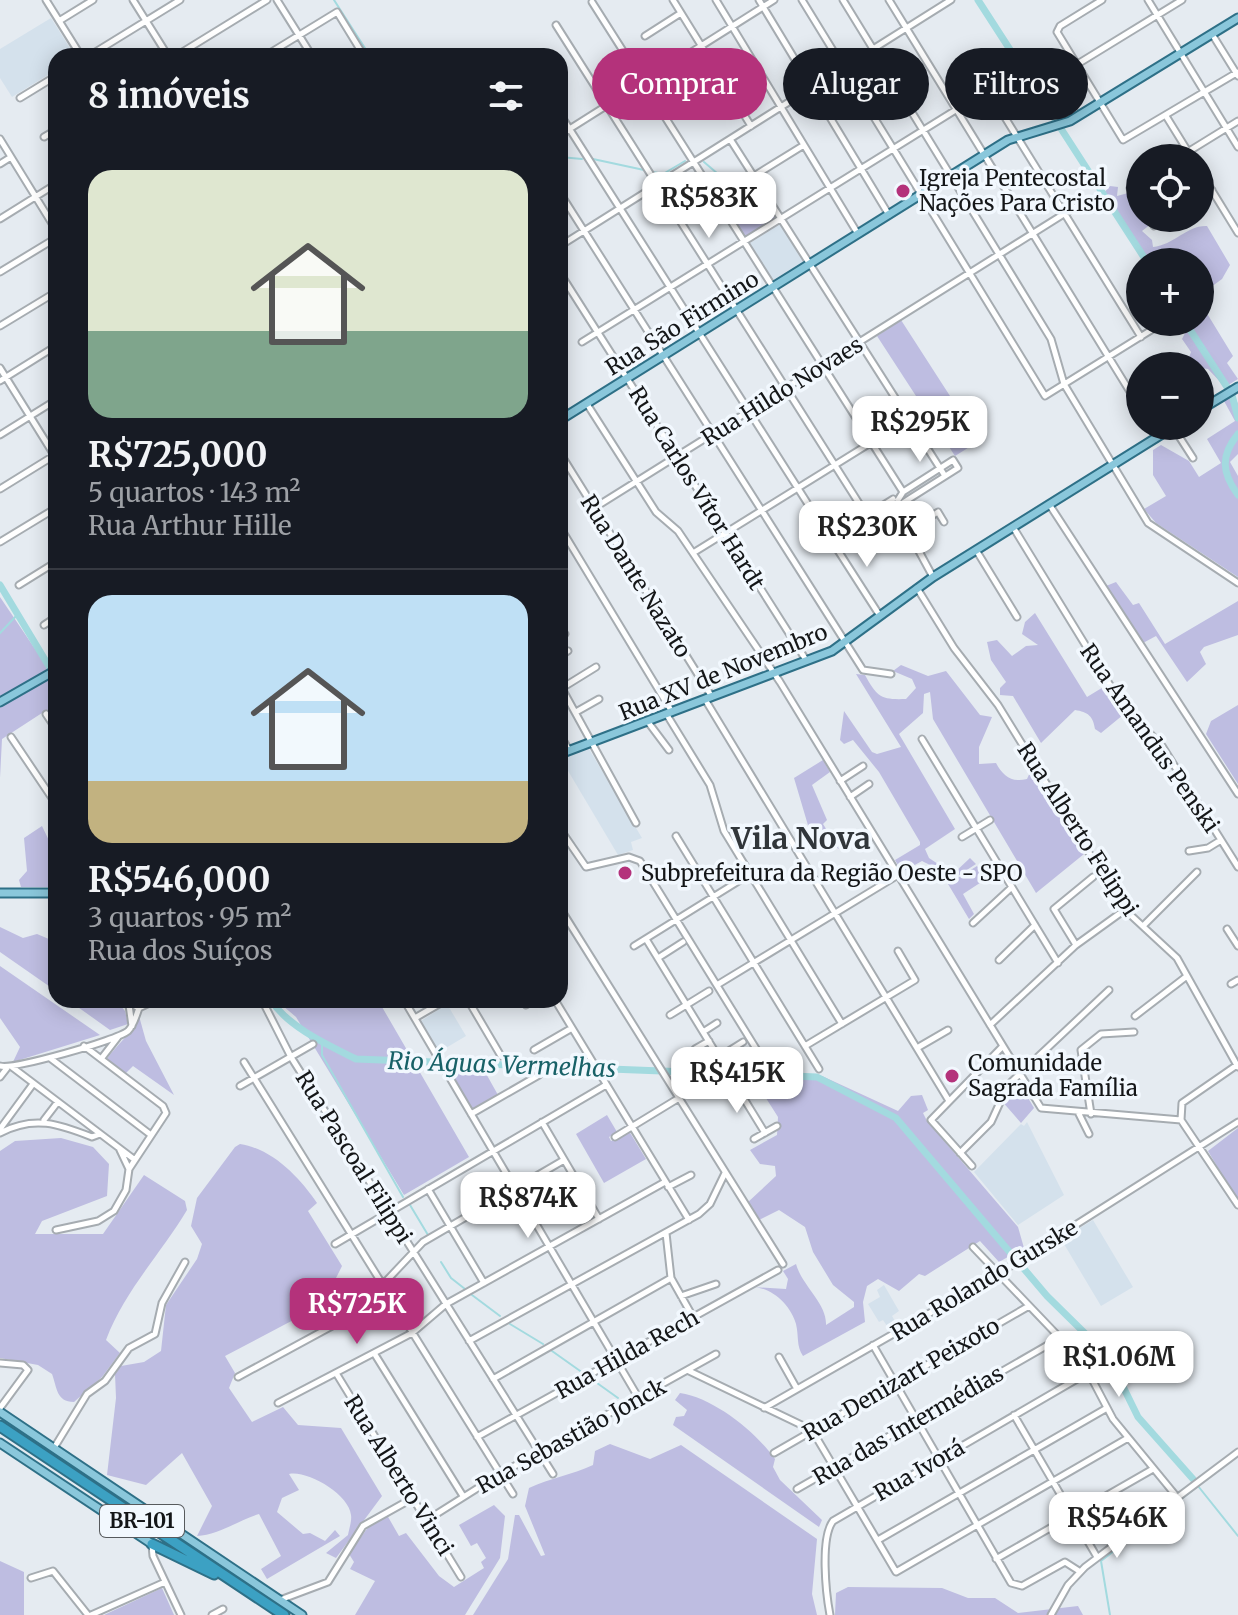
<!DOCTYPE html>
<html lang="pt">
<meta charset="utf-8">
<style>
body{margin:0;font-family:Merriweather,serif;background:#242831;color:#f1f3f6;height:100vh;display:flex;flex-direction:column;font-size:30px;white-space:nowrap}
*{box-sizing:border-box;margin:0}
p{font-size:26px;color:#9ea1a6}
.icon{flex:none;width:44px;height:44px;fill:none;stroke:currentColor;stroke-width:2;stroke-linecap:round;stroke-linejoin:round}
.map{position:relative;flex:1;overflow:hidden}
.sheet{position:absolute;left:48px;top:48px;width:520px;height:960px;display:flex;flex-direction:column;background:#171b24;border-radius:24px;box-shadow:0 4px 20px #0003}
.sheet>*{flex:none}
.guide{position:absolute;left:592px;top:48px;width:526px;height:72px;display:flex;gap:16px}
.buttons{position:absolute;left:1126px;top:144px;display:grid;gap:16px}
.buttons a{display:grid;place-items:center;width:88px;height:88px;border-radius:50%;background:#171b24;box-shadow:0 4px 20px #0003;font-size:40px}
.price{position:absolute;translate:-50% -68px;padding:0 18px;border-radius:16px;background:#fff;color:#222;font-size:26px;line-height:52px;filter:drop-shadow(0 2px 4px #0008)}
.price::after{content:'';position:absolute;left:50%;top:48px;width:24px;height:18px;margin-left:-12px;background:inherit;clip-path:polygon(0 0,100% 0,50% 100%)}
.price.selected{background:#b4327b;color:#fff}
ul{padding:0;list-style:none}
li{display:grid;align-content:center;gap:16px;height:424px;padding:0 40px}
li+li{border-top:2px solid #363941}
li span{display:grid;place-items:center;height:248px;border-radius:24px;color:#555}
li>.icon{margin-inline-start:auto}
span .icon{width:144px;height:144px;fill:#fffc;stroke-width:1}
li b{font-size:34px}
h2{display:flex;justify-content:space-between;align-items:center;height:96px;padding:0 40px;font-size:34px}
.pill{padding:0 28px;border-radius:36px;background:#171b24;box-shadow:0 4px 20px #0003;font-size:28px;line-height:72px}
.pill.selected{background:#b4327b;color:#fff}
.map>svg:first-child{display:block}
</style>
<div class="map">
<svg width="1238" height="1615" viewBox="0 0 1238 1615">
<rect width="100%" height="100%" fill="#e5ebf1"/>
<!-- built -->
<path fill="#d4e1ec" d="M51 18 75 56H56V70L12 97 0 78V49Z
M780 224 806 264 775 283 750 243Z
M589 749 642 838 631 842 633 850 618 855 561 759Z
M447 1004 466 1036 439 1052 421 1021Z
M1027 1122 1064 1195 1018 1225 974 1172 1021 1124 1024 1126Z
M1093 1220 1133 1287 1101 1306 1061 1239Z
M884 1285 899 1311 892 1316 895 1321 887 1326 883 1320 879 1322 868 1304 880 1297 877 1290Z"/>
<!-- green -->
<path fill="#bebde1" d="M754 186 775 218 745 237 725 206Z
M1110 186 1118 187 1117 196 1132 192 1140 206V218H1147L1151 224 1142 231 1152 240 1153 247C1174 245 1187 225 1207 226L1230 265 1222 279 1200 295V262H1145L1102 195Z
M1200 302 1233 356 1227 363 1238 379 1225 387 1208 369 1186 366 1191 352 1182 339 1187 329 1183 322H1200Z
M901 320 979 441 955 456 877 336Z
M1234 395 1238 404V454L1230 462 1238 476V577L1156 523 1144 509 1166 496 1153 475V450L1161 445 1189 461 1199 477 1221 463 1207 439 1235 421 1224 401Z
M1116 582 1133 605 1139 603 1165 644 1238 601V635L1204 647 1200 652 1206 664 1187 682 1156 636 1143 643 1140 641 1108 593 1106 586Z
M0 597 56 680V708L42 713 2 739 0 778Z
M1035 613 1087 697 1105 686 1123 715 1101 733 1095 729C1093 716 1088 712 1075 710L1041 743 1013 696 1000 695V688L1006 682 991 660 987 642 997 640 1012 656 1026 646 1038 645 1022 634 1025 622Z
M901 665 928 676 946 671 980 715 992 717 979 747V764L996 763C1003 776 1012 783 1027 779L1032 768 1084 854 1036 893 933 719 930 692 924 694 923 713 899 734 955 829 925 849 929 858 953 874 970 858 976 864 947 883 936 868 922 861 902 872 895 860 920 845V842L879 772 853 740 844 744 840 740 844 711 872 752 877 754 901 747 856 674 865 675C877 697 881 700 906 699L916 688 912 679 893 671Z
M1238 705V784L1206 734 1211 721Z
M823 760 830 772 812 785 827 820 823 824 839 849 810 832 794 778Z
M42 826 54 851 52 887H21L19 880 27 871 24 838Z
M977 866 986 879 963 894 974 914 969 919 948 884Z
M0 927 23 938 37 934 56 942V991L0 952Z
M0 966 100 1035 13 1062 20 1047 0 1018Z
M68 1000H116L125 1011 128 1024 110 1030Z
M276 1000H378L469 1157 404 1195 296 1017Z
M139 1016 146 1041 174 1095 133 1066 125 1074 106 1060C117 1044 132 1034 139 1016Z
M449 1069 484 1070 498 1095 473 1110Z
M750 1073 822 1076 898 1111 911 1096 922 1095 928 1110 923 1113 927 1121 1018 1227 1024 1248 999 1262 980 1241 925 1276 919 1274 899 1291 878 1279 867 1286 863 1302 865 1322 803 1356C796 1346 799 1336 796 1324 791 1306 773 1288 753 1287L786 1289 788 1279 783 1271 796 1264C802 1286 827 1303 826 1325L854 1307V1302L833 1285 813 1252 805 1227 779 1210 759 1220 747 1203 776 1176 775 1166 760 1164 750 1150 777 1135 778 1117Z
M1017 1079 1034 1108 1021 1123 1001 1100 1004 1092Z
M607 1115 617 1132 609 1137 611 1141 629 1131 646 1159 604 1183 576 1134Z
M1238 1128V1202L1208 1151Z
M61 1138 93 1147 109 1164 107 1196 42 1221 35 1234H103L144 1175 185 1201 187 1210C160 1255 125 1290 106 1340L120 1353 102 1377 74 1402C56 1402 57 1387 52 1374L38 1365 0 1358V1151L15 1141Z
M240 1144C273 1149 300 1178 317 1203L308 1211 342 1266 333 1284 306 1296 299 1317 225 1356 235 1373 229 1388 252 1422 283 1407 298 1425 341 1428 382 1496 336 1558 326 1553 348 1535C349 1529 352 1521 351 1515 349 1494 307 1470 289 1474L299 1490 282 1498 277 1512 303 1534 310 1533 325 1541 335 1530 340 1536 267 1579 261 1569 281 1556 259 1514C237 1521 218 1535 197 1536L212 1506 182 1453 146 1485 107 1475 116 1398 115 1374 121 1366 144 1362 161 1351 166 1305 197 1259 202 1244 191 1226 197 1198 235 1147Z
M680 1393C714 1398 756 1432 775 1459L773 1467 780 1480 822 1520 819 1527 673 1425 676 1417 684 1416 687 1410 675 1400Z
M610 1444 650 1459 681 1445 817 1539 812 1594 817 1615H473L508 1559 515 1515H519L541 1556 545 1555 525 1506 529 1488C551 1478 571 1475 593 1465L595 1451Z
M494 1505 505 1516 500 1558 465 1615H355L375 1581 350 1569 354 1562 349 1554 369 1526 387 1515 399 1536 406 1533 439 1576 454 1587 484 1568 481 1562 486 1558 477 1543 471 1546 459 1525Z
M0 1561 24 1572V1615H0Z
M848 1587 942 1588 968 1598H995L1018 1613 1078 1606 1083 1615H835L836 1593Z
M162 1588 174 1615H104Z"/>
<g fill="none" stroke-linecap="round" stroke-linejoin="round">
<!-- stream -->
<path stroke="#a3dadf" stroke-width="2" d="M334 0 370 56
M560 157 582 159
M593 159 644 170
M704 162 725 180 754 182 764 196
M653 172 663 174 685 161
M0 633 18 614
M322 1041V1055L403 1197
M410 1205 428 1235
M441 1262 451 1278 465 1289
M472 1295 500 1316
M510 1324 543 1344
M552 1351 583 1373
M590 1378 618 1398
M1110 1615 1101 1561 1198 1486 1238 1536"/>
<!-- river -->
<path stroke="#a3dadf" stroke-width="7" d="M978 0 1147 262
M1185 322 1227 387
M1232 395 1238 418
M1238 434C1220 456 1222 473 1238 495
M0 585 56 678
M271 1000C288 1027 328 1045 356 1059L817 1077 896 1118 1047 1296 1108 1356 1138 1417 1193 1479"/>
<!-- minor casing -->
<g stroke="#a6acb1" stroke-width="9">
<path id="minor" d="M46 0 81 56
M133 0 168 56
M277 0 312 56
M673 0 751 126
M716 0 858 234
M759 0 889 215
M802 0 1045 396 1161 324
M843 0 1051 339 1064 384 1148 523 1238 583
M889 0 1140 408
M1102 0 1060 26 1057 32 1123 140 1238 72
M1148 0 1238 147
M592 2 903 492
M59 21 93 0
M556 25 867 516
M1212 34 1238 76
M645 36 681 13
M522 55 523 56
M89 56 180 0
M176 56 267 0
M265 56 337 12 364 56
M1076 65 1182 0
M988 90 1141 337
M20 98 56 76
M687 102 722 79
M560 114 820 523
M1166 116 1192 158
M560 135 774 0
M44 137 56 130
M0 139 56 230
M730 139 945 476
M1178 158 1238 121
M0 164 11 157
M1200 171 1238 233
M754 176 804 145
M1130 188 1140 182
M560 193 863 670 891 674
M1200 198 1212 190
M0 219 56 184
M1154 226 1167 218
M560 246 951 0
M0 272 56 238
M560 273 806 660
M0 326 56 292
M582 342 1004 80
M0 368 56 458
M0 381 56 346
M587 404 656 512 678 531 780 682 1041 1108 1181 1120 1238 1205
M1151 426 1157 437
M1173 427 1193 458
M0 435 56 400
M560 453 712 697
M0 489 55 455
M1049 504 1238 794
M898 506 958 468 953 460 903 492 898 500
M895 507 933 577
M594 508 1083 202
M560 527 672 712
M1013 527 1121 703 1162 746 1238 867
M844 530 893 499
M906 532 938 512 944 522
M830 538 880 616
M0 542 56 508
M976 550 1017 617
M693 553 922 411
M19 585 56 562
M917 588 954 648 998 705 1123 908 1177 958 1238 1067
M44 625 56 617
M560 637 565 634
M560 656 568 651
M560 685 636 823
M562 688 596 667
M706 701 949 1101
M576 712 599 699
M46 714 56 729
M667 715 710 785 724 831 842 1024
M648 722 669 750
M560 735 569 750
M11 737 56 804
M922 739 1058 963
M840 781 863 766
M850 797 869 784
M560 829 586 867 629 857 640 861 768 1068
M676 836 819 1069
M962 837 990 820
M1189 851 1208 848 1221 840
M560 908 783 1264
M973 923 1012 887
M1143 926 1197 872
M1227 929 1238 946
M646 939 765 1133
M1076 945 1054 909 1093 877
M634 946 750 874
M658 958 683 942
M999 960 1035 925
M1231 984 1238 980
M717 985 898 875
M123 1000 139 1008 156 1000
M262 1000 291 1057 553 1474
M404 1000 638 1397
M468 1000 501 1056
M555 1000 689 1220
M129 1005 132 1026
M526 1005 534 1000
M670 1015 709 991
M1135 1016 1187 976
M415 1018 446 1000
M990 1025 1076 945 1119 914
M703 1032 717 1023
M805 1046 915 980 898 951
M917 1048 948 1030
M695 1049 709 1041
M534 1050 572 1028
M719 1057 743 1042
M50 1058 151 1135
M101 1059 118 1037
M244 1062 513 1494
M0 1066C13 1070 117 1040 128 1031 134 1025 136 1016 139 1008
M12 1067 135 1160
M0 1077 7 1068
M240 1086 313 1044
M471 1114 539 1075
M1079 1114 1089 1134
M1091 1114 1081 1050 1101 1034 1134 1032
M44 1120 57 1103
M1181 1120 1182 1103 1237 1065
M542 1122 599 1219
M0 1129 33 1084
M0 1133C34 1115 59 1124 92 1137L100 1134
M615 1137 679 1098
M754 1139 777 1126
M120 1150 129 1169
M960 1153 991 1122 1008 1085 1109 990
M972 1166 931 1120 1003 1046
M668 1187 691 1175
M428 1189 484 1283
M56 1230 98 1221 114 1211 126 1190 129 1169 166 1113 163 1106 84 1046
M666 1233 671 1278 693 1317
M335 1244 606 1085
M973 1247 1083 1362 1113 1419 1177 1497
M681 1296 716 1284
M469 1341 699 1214 710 1204 725 1173
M873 1345 1011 1583 1022 1586 1065 1562 1079 1571
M374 1353 463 1496
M779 1357 797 1389
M0 1363 23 1365 28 1370 0 1408
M687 1370 812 1430 896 1572 1128 1438
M336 1373 461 1577
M238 1377 356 1313 423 1242 564 1160
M493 1379 671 1278
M278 1403 412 1333 446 1304 665 1182
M764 1408 998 1274 1238 1122
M1014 1415 1097 1557
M477 1437 778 1270
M54 1448 87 1394 105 1381 129 1348 155 1334 162 1303 185 1262
M774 1453 1029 1306
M797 1489 1060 1338
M427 1520 500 1474 716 1354
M878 1540 1107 1408
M152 1545 153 1556 181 1615
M996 1559 1153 1469
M31 1578 53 1571 88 1615
M280 1600 328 1582 363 1526 413 1498
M91 1615 165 1582
M212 1615 223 1609
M830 1615C826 1594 820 1538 833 1521L1089 1372
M1051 1615 1068 1585 1085 1567 1238 1452"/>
</g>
<!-- major casing -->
<g stroke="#2e7087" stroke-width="11">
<path id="major" d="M1200 410 1238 387
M560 420 1008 140 1070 121 1238 18
M0 702 56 670
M560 754 832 651 933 577 1175 426
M0 893H56
M0 1412 302 1615
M0 1443 152 1544"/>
</g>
<!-- highway casing -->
<g stroke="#2e7087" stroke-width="13">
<path id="highway" d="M0 1426 284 1615
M152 1544 214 1574"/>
</g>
<!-- minor -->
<use href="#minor" stroke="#fff" stroke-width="5"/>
<!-- major -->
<use href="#major" stroke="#8ac7db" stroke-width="7"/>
<!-- highway -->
<use href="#highway" stroke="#3ca1c3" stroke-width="9"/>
</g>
<!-- markers -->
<g fill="#b4327b" stroke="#f2f8fe" stroke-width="3">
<circle cx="903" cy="191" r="8"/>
<circle cx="625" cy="873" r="8"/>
<circle cx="952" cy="1076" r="8"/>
</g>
<g text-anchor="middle" stroke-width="7" stroke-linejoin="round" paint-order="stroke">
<!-- shield labels -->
<rect fill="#f2f8fe" stroke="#575a5d" stroke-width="2" x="100" y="1505" width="84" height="32" rx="6"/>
<g font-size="20" font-weight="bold" fill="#141618">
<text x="142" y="1528">BR-101</text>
</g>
<!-- poi labels -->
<g font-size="22" fill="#141618" stroke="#f2f8fe" text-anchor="start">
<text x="919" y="186">Igreja Pentecostal<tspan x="919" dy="25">Nações Para Cristo</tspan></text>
<text x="641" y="881">Subprefeitura da Região Oeste - SPO</text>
<text x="968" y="1071">Comunidade<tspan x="968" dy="25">Sagrada Família</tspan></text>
</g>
<!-- street labels -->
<g font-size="22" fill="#141618" stroke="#f2f8fe">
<text transform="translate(682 323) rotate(-32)" y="8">Rua São Firmino</text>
<text transform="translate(782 391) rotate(-32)" y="8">Rua Hildo Novaes</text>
<text transform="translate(697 488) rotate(58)" y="8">Rua Carlos Vítor Hardt</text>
<text transform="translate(636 576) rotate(58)" y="8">Rua Dante Nazato</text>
<text transform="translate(723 672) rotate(-22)" y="8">Rua XV de Novembro</text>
<text transform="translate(1150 738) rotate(55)" y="8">Rua Amandus Penski</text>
<text transform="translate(1078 829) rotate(57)" y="8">Rua Alberto Felippi</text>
<text transform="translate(354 1157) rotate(58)" y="8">Rua Pascoal Filippi</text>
<text transform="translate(984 1280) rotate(-31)" y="8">Rua Rolando Gurske</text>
<text transform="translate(627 1354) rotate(-29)" y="8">Rua Hilda Rech</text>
<text transform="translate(901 1379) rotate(-30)" y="8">Rua Denizart Peixoto</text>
<text transform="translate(908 1425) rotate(-30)" y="8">Rua das Intermédias</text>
<text transform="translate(571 1436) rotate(-29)" y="8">Rua Sebastião Jonck</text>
<text transform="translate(919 1470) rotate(-30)" y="8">Rua Ivorá</text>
<text transform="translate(399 1475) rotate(58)" y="8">Rua Alberto Vinci</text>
</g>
<!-- water labels -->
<g font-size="24" font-style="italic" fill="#186167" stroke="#f2f8fe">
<text transform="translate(502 1065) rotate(2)" y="8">Rio Águas Vermelhas</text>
</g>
<!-- district labels -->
<g font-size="30" font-weight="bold" fill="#31363a" stroke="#f2f8fe">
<text x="801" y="849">Vila Nova</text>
</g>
</g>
</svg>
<div class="buttons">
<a><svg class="icon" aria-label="locate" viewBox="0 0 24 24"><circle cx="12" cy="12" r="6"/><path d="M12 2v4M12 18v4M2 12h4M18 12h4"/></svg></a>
<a>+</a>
<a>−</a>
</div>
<b class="price" style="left:709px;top:240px">R$583K</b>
<b class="price" style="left:920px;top:464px">R$295K</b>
<b class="price" style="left:867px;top:569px">R$230K</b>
<b class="price" style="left:737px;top:1115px">R$415K</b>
<b class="price" style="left:528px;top:1240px">R$874K</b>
<b class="price selected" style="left:357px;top:1346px">R$725K</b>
<b class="price" style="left:1119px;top:1399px">R$1.06M</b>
<b class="price" style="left:1117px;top:1560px">R$546K</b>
<div class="guide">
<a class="pill selected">Comprar</a>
<a class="pill">Alugar</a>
<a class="pill">Filtros</a>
</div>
<section class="sheet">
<h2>8 imóveis<svg class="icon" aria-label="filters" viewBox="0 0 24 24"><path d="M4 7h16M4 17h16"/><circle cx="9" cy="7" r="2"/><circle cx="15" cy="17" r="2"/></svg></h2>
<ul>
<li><span style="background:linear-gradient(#dfe7d0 65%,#7fa58c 0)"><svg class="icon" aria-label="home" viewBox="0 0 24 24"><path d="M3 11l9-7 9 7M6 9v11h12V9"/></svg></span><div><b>R$725,000</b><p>5 quartos · 143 m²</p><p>Rua Arthur Hille</p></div></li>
<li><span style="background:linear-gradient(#bfe0f5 75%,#c2b280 0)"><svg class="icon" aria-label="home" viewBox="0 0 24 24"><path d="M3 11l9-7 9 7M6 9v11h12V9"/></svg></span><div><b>R$546,000</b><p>3 quartos · 95 m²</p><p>Rua dos Suíços</p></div></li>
</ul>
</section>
</div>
